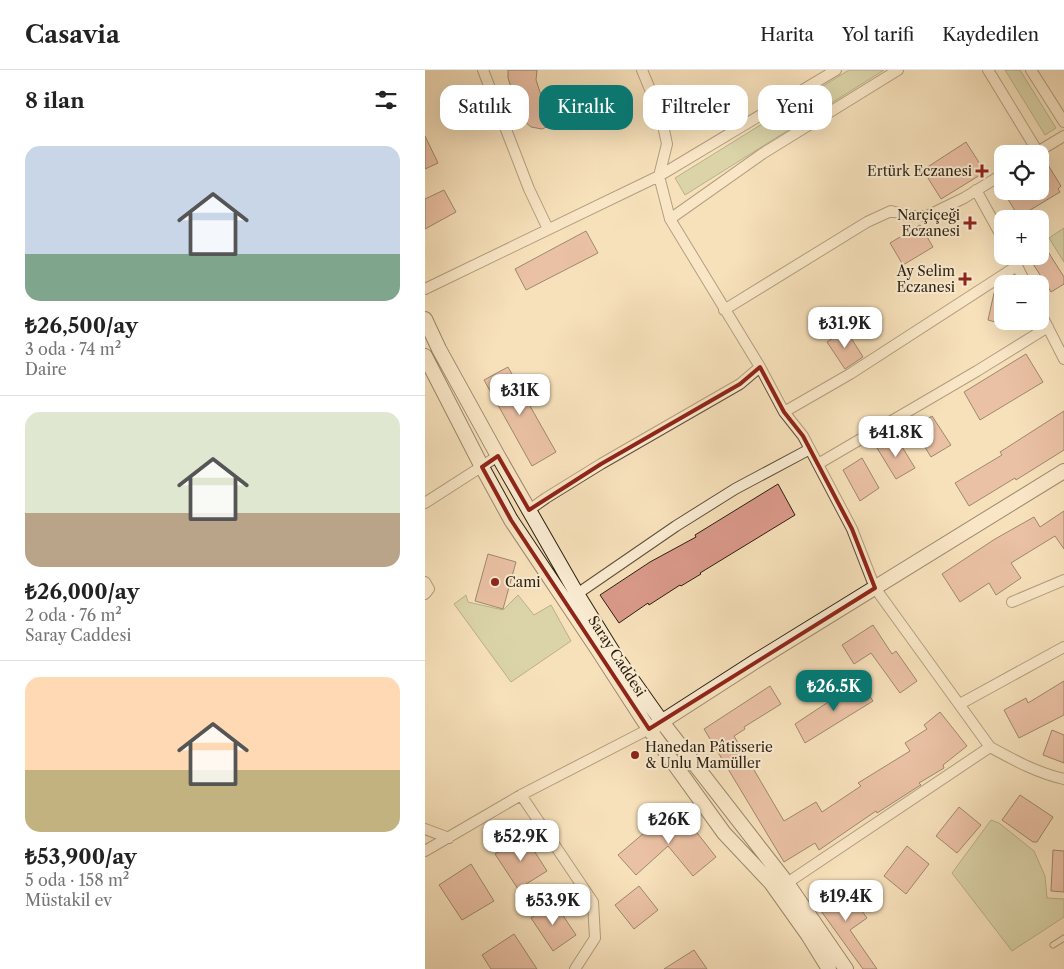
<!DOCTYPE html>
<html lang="tr">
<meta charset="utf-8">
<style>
body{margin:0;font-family:"Libre Caslon Text",serif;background:#f2f2f2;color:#222;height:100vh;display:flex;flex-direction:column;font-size:19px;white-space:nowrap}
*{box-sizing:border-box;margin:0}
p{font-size:16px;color:#767676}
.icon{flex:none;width:28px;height:28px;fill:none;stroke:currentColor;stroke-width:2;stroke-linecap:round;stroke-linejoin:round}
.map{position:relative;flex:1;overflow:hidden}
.panel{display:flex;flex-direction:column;background:#fff;width:425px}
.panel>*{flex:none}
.hud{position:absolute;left:15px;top:15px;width:475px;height:45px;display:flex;gap:10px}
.controls{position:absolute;left:569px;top:75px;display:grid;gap:10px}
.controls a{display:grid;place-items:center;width:55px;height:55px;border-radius:10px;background:#fff;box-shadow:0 5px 20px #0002;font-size:25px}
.price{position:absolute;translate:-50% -42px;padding:0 11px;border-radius:10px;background:#fff;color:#222;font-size:16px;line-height:32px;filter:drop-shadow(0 1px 2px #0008)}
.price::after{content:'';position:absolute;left:50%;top:30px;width:15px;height:11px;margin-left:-8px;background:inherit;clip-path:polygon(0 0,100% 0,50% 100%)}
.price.current{background:#0f766e;color:#fff}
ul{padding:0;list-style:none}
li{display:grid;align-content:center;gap:10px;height:265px;padding:0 25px}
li+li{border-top:1px solid #e0e0e0}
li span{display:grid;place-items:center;height:155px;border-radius:15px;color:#555}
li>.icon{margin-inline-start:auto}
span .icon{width:90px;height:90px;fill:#fffc;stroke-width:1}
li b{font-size:21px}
h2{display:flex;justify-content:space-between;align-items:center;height:60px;padding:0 25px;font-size:21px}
.chip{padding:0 18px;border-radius:15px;background:#fff;box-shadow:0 5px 20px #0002;font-size:18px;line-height:45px}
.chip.current{background:#0f766e;color:#fff}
header{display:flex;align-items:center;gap:30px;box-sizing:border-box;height:70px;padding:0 25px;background:#fff;border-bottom:1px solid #e0e0e0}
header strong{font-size:24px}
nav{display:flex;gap:28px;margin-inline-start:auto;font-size:18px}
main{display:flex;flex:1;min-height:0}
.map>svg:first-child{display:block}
</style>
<header>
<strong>Casavia</strong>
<nav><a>Harita</a><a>Yol tarifi</a><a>Kaydedilen</a></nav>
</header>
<main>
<section class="panel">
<h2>8 ilan<svg class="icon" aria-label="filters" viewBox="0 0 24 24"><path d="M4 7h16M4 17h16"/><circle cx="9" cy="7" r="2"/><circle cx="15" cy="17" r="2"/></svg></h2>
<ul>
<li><span style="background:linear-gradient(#c9d6e8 70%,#7fa58c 0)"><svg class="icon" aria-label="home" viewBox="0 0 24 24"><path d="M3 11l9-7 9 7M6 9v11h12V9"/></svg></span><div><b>₺26,500/ay</b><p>3 oda · 74 m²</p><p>Daire</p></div></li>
<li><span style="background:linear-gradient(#dfe7d0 65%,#b9a48a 0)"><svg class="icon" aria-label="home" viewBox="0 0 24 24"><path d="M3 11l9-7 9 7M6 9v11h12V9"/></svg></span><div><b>₺26,000/ay</b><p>2 oda · 76 m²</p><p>Saray Caddesi</p></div></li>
<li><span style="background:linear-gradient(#ffd9b3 60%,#c2b280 0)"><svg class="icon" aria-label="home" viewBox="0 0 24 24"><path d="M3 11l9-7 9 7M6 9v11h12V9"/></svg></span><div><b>₺53,900/ay</b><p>5 oda · 158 m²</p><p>Müstakil ev</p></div></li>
</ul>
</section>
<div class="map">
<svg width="639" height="899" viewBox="0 0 639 899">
<rect width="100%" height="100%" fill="#f7e1bb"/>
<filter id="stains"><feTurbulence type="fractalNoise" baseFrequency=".004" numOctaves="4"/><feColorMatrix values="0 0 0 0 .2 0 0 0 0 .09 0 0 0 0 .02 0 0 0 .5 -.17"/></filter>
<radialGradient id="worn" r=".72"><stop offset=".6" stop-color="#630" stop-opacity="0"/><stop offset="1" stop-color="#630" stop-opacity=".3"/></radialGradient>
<!-- green -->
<path fill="#b8c493" stroke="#727150" d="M424 0H459L260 125 250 108Z
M580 0H595L631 58 620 65Z
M639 158V192L624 168Z
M41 525 43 532 78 540 93 525 109 545 126 535 146 571 86 612 29 534Z
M566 750 574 753 609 781 620 806 622 828 639 829V847L587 881 527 803Z"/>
<!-- building -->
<path fill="#db9a8b" stroke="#2b1e0e" d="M83 0H112L111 10 116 25 123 31 136 24 147 46 117 59 106 57 96 48 83 8Z
M0 66 13 93 0 99Z
M541 72 560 102 516 129 498 100Z
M618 87 636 116 633 119 635 122 597 145 595 142 592 144 578 121H615V88Z
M19 120 31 142 0 159V129Z
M495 155 508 177 478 195 465 173Z
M161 161 173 183 101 220 90 199Z
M615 169 639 207V214L626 222 603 186H615Z
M569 223 578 225V254L563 250Z
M421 260 438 287 420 299 402 272Z
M601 284 618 312 555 350 539 322Z
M83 297 131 382 107 396 59 310Z
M639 341V380L591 410 590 408 544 436 530 413 577 385 575 382Z
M507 346 526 375 506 387 488 358Z
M471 367 490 398 471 409 452 378Z
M437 388 454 418 435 431 418 400Z
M353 414 370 445 275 503 276 504 256 516 255 515 224 535 223 533 194 553 175 525 225 492 271 467 270 465Z
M639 441V479L630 466 586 493 596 508 571 525 564 513 535 532 517 504 570 469 609 447 615 457Z
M63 484 91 492 78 539 50 531Z
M448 555 467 584 471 581 492 611 475 623 446 583 429 594 417 575Z
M435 611 448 631 380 673 370 654Z
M639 611V645L594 668 579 640 601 628 603 633Z
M345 616 356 634 319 657 320 659 309 666 359 751 391 732 397 742 436 716 433 713 485 681 480 673 502 659 499 655 515 642 542 676 518 695 519 698 494 713 496 715 494 716 452 743 451 741 394 780 390 773 359 792 279 659Z
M627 660 639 665V693L618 685Z
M595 725 628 747 612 772H608L577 750Z
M251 736 291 787 268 806 243 776 211 805 193 785Z
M534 737 556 755 532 783 511 766Z
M99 765 122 801 93 819 70 784Z
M482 776 504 794 481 824 459 806Z
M628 780 639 781V822L626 821Z
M46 794 69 831 37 850 14 815Z
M418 815 442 848 425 860 452 899H438L391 834Z
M214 816 233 840 209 859 190 835Z
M129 832 151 865 128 881 106 848Z
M89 864 112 899H66L57 885Z
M269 880 282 899H239Z"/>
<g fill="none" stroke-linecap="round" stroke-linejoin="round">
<!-- lane casing -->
<g stroke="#5e4f39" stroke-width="7">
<path id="lane" d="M628 875 639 868"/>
</g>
<!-- street casing -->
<g stroke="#5e4f39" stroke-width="12">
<path id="street" d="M58 0 104 119 123 159
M217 0 236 46 242 74 234 106 245 149 335 297 359 342 378 366 427 459 450 518 565 677C589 690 612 703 639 709
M563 0 613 82
M606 0 639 52
M609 84 639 66
M551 120 578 169
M245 149 337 84 473 0
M587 186 601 214
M0 219 234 106 411 0
M299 240 442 152 466 141 486 146H502L539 128 578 104
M615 242 639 289
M359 342 425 304 592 196
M393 394 552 301 623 257
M0 433 73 386
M104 440 121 428 176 394 315 314 335 297
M0 512 4 519 0 524
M152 524 251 456 310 419 385 379
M587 532 639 510
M535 634 639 577
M96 725 168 832 170 868 150 899
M0 759 24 768
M0 781 96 725 224 659
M362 813 565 677"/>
</g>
<!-- secondary casing -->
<g stroke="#2b1e0e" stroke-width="16">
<path id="secondary" d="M0 249 14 279 73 386 152 524 191 587 237 652 362 813 421 899
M0 286 57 397 86 450 171 577 224 659 299 763 346 813 383 865 404 899
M230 656 331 591 639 401"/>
</g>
<!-- lane -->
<use href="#lane" stroke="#faecd3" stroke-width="5"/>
<!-- street -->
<use href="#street" stroke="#faecd3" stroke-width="10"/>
<!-- secondary -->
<use href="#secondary" stroke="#faecd3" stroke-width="14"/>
</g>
<!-- marked area -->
<path d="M0 0H639V899H0ZM335 297 359 342 378 366 427 459 450 518 224 659 86 450 57 397 73 386 104 440 176 394 315 314Z" fill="#f7e1bb" fill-opacity=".55" fill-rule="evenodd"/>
<path fill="none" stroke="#8f2418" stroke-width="4" stroke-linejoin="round" d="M335 297 359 342 378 366 427 459 450 518 224 659 86 450 57 397 73 386 104 440 176 394 315 314Z"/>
<!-- markers -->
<g fill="#8f2418" stroke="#faecd3" stroke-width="2">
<path d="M554.5 93.5h5v5h5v5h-5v5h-5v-5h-5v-5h5z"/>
<path d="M542.5 145.5h5v5h5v5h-5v5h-5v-5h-5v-5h5z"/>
<path d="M537.5 201.5h5v5h5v5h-5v5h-5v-5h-5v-5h5z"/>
<circle cx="70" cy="512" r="5"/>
<circle cx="210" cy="685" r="5"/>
</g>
<g text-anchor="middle" stroke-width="4" stroke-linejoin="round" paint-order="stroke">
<!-- poi labels -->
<g font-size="14" fill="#2b1e0e" stroke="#faecd3" text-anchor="end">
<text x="547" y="106">Ertürk Eczanesi</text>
<text x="535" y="150">Narçiçeği<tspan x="535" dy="16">Eczanesi</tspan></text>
<text x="530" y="206">Ay Selim<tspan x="530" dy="16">Eczanesi</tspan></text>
<text x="80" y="517" text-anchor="start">Cami</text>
<text x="220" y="682" text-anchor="start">Hanedan Pâtisserie<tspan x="220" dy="16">&amp; Unlu Mamüller</tspan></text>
</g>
<!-- street labels -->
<g font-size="14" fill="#2b1e0e" stroke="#faecd3">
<text transform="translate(192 586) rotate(57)" y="5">Saray Caddesi</text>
</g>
</g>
<rect width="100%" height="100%" filter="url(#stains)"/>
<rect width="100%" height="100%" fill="url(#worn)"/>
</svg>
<div class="controls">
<a><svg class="icon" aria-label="locate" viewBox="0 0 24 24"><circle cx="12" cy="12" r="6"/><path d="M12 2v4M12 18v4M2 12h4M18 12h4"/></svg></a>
<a>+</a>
<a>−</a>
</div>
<b class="price" style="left:420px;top:279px">₺31.9K</b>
<b class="price" style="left:95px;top:346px">₺31K</b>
<b class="price" style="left:471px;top:388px">₺41.8K</b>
<b class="price current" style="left:409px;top:642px">₺26.5K</b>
<b class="price" style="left:244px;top:775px">₺26K</b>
<b class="price" style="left:96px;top:792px">₺52.9K</b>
<b class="price" style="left:421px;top:852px">₺19.4K</b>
<b class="price" style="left:128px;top:856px">₺53.9K</b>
<div class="hud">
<a class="chip">Satılık</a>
<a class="chip current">Kiralık</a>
<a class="chip">Filtreler</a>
<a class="chip">Yeni</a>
</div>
</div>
</main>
